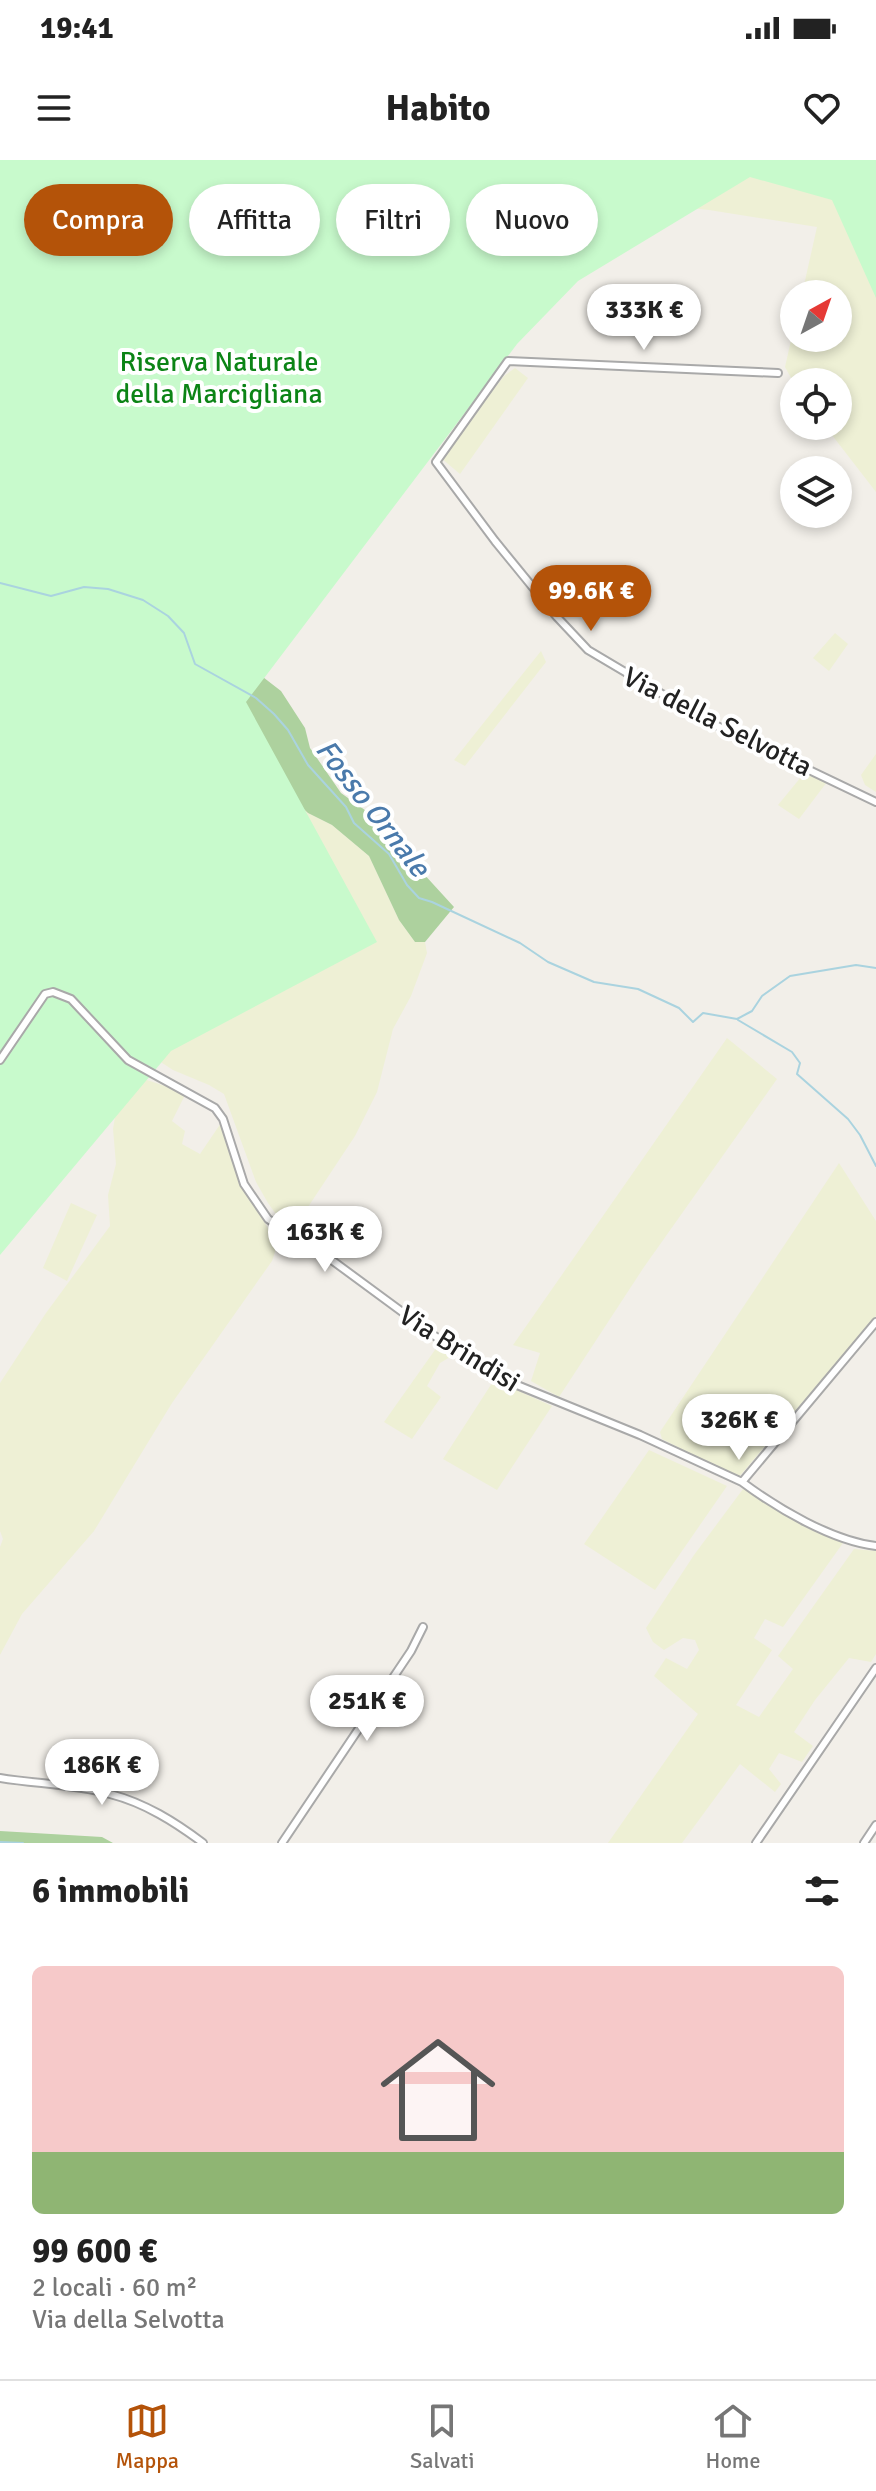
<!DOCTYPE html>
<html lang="it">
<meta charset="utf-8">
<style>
body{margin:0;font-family:Signika,sans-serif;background:#f2f2f2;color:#222;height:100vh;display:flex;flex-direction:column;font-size:30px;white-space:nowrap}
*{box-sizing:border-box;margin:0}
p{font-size:26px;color:#767676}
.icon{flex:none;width:44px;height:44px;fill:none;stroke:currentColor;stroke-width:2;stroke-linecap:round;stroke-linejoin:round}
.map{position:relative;height:1683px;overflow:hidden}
.drawer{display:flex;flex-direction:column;background:#fff;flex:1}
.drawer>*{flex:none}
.hud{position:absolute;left:24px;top:24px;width:828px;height:72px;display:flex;gap:16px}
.needle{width:52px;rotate:40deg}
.buttons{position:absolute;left:780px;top:120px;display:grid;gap:16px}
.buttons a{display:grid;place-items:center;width:72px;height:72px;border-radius:50%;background:#fff;box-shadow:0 4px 12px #0003;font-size:40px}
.price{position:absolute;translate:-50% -68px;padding:0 18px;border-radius:28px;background:#fff;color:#222;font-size:26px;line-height:52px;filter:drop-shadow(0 2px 4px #0008)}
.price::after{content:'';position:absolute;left:50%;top:48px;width:24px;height:18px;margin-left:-12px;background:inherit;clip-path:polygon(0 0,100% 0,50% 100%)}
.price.on{background:#b45309;color:#fff}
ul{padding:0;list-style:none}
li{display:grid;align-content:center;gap:16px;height:424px;padding:0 32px}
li+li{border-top:2px solid #e0e0e0}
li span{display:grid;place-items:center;height:248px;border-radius:12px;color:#555}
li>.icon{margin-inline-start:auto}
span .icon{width:144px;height:144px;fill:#fffc;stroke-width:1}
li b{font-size:34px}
h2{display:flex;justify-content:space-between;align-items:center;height:96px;padding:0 32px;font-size:34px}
.chip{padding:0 28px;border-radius:36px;background:#fff;box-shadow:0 4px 12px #0003;font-size:28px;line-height:72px}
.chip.on{background:#b45309;color:#fff}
.status{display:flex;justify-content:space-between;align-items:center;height:56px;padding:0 40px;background:#fff;direction:ltr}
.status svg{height:22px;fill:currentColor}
header{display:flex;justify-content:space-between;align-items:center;height:104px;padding:0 32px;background:#fff;font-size:36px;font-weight:800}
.tab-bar{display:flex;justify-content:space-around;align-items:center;height:112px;border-top:2px solid #e0e0e0;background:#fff;font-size:22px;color:#767676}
.tab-bar a{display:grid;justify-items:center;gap:4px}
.tab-bar .on{color:#b45309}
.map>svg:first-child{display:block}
</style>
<div class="status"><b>19:41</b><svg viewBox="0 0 49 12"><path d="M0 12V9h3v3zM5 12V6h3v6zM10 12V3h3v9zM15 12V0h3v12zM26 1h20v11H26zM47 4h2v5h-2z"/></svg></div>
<header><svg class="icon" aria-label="menu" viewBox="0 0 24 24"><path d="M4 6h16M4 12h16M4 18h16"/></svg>Habito<svg class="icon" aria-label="heart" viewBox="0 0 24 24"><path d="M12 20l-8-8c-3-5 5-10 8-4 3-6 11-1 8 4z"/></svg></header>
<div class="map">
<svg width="876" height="1683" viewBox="0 0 876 1683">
<rect width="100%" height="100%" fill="#f2efe9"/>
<!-- farmland -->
<path fill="#eef0d5" d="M876 0V332L825 266H838V222L794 223 785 207 794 167V178H838V134H802L817 67 709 50 618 40 597 30Z
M515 208 528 218 460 314 441 298 504 216Z
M835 473 848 484 829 511 813 498Z
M541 491 546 502 465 606 454 600Z
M150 505 308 653 332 665 369 696 399 760 415 782H425L427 793 411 836 393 869 377 932 355 976 308 1047 295 1059 278 1057 268 1043 256 1022 224 934 209 925 173 910 136 886Z
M876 594V632L865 625 861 615Z
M806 611 827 622 799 659 778 645Z
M727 878 777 919 644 1107 559 1237 531 1221 540 1193 513 1185Z
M144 919 183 932 184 937 172 961 185 971 182 984 200 994 221 963 238 1016 277 1084 275 1092 272 1101 172 1243 94 1371 22 1454 0 1495V1387L3 1379 0 1371V1223L46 1153 110 1066 108 1035 116 1004 113 969 115 957Z
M839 1003 876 1061V1156L738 1318 662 1279 660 1272Z
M71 1043 97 1055 67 1121 43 1108Z
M437 1187 450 1197 440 1203 427 1226 441 1237 412 1279 384 1262Z
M494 1220 552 1246 497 1330 443 1299Z
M649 1290 727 1326 655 1430 584 1384Z
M743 1329 843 1383 783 1467 765 1459 754 1478 772 1490 736 1545 759 1557 793 1509 778 1496 854 1389 876 1391V1494L871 1502 849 1498 815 1540 794 1572 813 1586 802 1602 779 1593 769 1609 781 1624 775 1632 740 1604 682 1683H608L698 1554 654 1516 666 1498 687 1509 699 1490 695 1480 683 1478 664 1490 653 1482 646 1468 694 1395Z"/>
<!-- forest -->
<path fill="#add19e" d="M0 369 259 514 281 531 305 568 310 588 341 633 404 678 422 712 454 747 425 782H415L399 760 369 696 332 665 308 653Z
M0 1671 102 1677 113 1683H0Z"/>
<!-- park -->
<path fill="#c8facc" d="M0 0H876V138L832 40 750 17 578 121 517 184 246 542 377 782 171 891 0 1095Z"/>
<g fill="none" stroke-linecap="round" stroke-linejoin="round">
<!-- stream -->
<path stroke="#aad3df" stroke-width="2" d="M0 423 51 436 84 427 108 429 143 440 168 456 184 473 195 504 256 538 274 554 288 570 308 605 346 647 354 663 389 694 407 725 419 738 432 742 520 783 548 802 594 822 638 829 679 848 693 862 703 853 737 859 752 851 762 836 790 816 856 805 876 808
M738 860 792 892 800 903 797 914 848 959 860 975 876 1006
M0 1682 23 1683"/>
<!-- minor casing -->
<g stroke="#a9a9a9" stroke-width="10">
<path id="minor" d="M778 213 508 201 436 302 495 381 557 457 588 490 711 563 876 642
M0 900 45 834 53 832 71 839 128 900 215 948 223 959 244 1024 268 1059 333 1101 443 1182 517 1225 640 1275 742 1322
M876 1162 742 1322C777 1348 832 1381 876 1386
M0 1618C36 1624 75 1624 110 1634 145 1643 175 1662 203 1683
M282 1683 411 1491 423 1467
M756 1683 876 1508
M864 1683 876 1665"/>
</g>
<!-- minor -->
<use href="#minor" stroke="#fff" stroke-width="6"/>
</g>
<g text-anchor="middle" stroke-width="8" stroke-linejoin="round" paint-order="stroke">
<!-- park labels -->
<g font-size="28" fill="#0c8416" stroke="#fff">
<text x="219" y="211">Riserva Naturale<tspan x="219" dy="32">della Marcigliana</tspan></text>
</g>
<!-- street labels -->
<g font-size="28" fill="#222" stroke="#fff">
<text transform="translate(718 561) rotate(27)" y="10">Via della Selvotta</text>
<text transform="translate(460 1188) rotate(32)" y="10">Via Brindisi</text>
</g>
<!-- water labels -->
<g font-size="30" font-style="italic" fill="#4a7aab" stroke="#fff">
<text transform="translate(373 648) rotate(52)" y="10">Fosso Ornale</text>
</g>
</g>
</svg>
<div class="buttons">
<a><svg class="needle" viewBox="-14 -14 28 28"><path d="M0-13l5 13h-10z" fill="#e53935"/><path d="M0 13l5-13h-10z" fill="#767676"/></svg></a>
<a><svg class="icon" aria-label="locate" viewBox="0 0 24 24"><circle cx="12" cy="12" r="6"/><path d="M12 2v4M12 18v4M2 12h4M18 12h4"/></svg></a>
<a><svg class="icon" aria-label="layers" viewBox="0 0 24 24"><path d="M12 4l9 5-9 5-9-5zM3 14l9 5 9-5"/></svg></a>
</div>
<b class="price" style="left:644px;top:192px">333K €</b>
<b class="price on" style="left:591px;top:473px">99.6K €</b>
<b class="price" style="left:325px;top:1114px">163K €</b>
<b class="price" style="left:739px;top:1302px">326K €</b>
<b class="price" style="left:367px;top:1583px">251K €</b>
<b class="price" style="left:102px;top:1647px">186K €</b>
<div class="hud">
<a class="chip on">Compra</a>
<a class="chip">Affitta</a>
<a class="chip">Filtri</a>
<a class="chip">Nuovo</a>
</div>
</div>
<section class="drawer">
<h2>6 immobili<svg class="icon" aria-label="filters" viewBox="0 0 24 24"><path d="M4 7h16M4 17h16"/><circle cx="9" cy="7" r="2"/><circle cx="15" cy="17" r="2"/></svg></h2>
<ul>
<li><span style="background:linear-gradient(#f6c9c9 75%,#8fb573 0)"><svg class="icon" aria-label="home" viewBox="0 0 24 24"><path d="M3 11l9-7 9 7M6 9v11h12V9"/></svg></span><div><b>99 600 €</b><p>2 locali · 60 m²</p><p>Via della Selvotta</p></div></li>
</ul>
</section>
<nav class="tab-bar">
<a class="on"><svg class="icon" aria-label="map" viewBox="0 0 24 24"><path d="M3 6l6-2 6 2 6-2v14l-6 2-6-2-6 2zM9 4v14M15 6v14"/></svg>Mappa</a>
<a><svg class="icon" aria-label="saved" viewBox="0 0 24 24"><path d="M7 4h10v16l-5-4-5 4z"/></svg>Salvati</a>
<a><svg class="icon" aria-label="home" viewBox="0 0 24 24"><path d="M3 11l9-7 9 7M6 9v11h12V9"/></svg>Home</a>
</nav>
